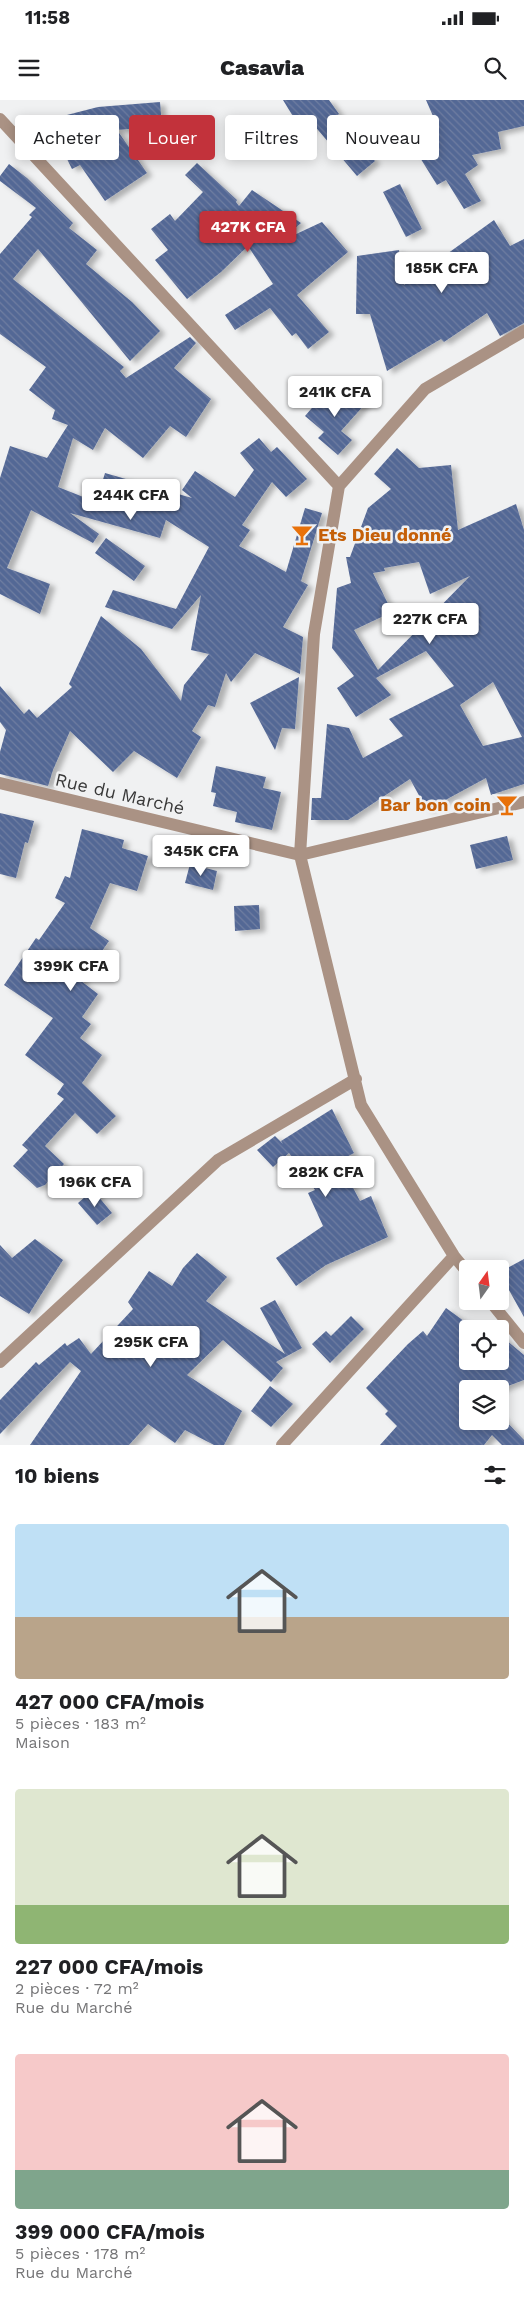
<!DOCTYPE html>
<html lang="fr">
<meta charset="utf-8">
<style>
body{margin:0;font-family:"Work Sans",sans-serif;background:#f2f2f2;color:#202124;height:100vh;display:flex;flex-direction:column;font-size:19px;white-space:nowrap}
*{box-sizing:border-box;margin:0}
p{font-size:16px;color:#757577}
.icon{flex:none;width:28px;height:28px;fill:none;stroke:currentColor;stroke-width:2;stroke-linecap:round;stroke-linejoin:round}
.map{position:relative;height:1345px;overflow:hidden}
.sheet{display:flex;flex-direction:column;background:#fff;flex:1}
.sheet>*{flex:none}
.banner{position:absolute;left:15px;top:15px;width:495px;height:45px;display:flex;gap:10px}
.needle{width:32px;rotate:14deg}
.fabs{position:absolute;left:459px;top:1160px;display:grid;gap:10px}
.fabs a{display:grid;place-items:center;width:50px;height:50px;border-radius:5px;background:#fff;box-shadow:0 2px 12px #0003;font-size:25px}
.price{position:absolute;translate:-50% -42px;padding:0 11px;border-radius:5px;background:#fff;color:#222;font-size:16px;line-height:32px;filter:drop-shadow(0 1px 2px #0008)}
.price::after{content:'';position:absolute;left:50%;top:30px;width:15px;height:11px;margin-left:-8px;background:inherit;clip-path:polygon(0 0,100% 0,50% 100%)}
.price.active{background:#c2323b;color:#fff}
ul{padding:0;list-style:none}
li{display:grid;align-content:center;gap:10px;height:265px;padding:0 15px}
li span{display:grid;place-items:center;height:155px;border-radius:5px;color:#555}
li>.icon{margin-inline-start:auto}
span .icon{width:90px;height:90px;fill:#fffc;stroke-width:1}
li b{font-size:21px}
h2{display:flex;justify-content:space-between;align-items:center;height:60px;padding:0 15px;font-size:21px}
.pill{padding:0 18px;border-radius:5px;background:#fff;box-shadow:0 2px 12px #0003;font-size:18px;line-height:45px}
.pill.active{background:#c2323b;color:#fff}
.status{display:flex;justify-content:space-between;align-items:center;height:35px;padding:0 25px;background:#fff;direction:ltr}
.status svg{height:14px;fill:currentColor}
header{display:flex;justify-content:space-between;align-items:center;height:65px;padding:0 15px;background:#fff;font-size:22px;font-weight:800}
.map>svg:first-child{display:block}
</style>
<div class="status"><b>11:58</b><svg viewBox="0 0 49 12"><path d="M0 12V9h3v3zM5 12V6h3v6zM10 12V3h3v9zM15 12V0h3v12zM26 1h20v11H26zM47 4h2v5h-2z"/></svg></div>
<header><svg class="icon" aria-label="menu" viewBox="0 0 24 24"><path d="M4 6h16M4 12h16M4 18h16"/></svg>Casavia<svg class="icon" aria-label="search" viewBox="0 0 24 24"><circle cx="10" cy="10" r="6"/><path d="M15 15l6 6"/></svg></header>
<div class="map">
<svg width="524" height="1345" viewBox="0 0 524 1345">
<defs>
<pattern id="building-back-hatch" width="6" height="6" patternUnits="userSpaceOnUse" patternTransform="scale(1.25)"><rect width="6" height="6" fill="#536795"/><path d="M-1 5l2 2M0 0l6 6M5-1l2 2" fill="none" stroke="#6f7ea1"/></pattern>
<filter id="shadow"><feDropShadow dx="5.5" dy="3" stdDeviation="2.5" flood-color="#0004"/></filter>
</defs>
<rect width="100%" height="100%" fill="#f0f1f2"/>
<!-- building -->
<path fill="url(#building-back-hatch)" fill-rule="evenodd" filter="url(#shadow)" d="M283 0H329L339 14 336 16 375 61 357 76 313 24 305 36Z
M426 0H524V26L498 32 501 49 472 55 478 65 465 74 481 101 464 109 446 80 437 85 409 40 436 23Z
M160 2 162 26 117 30 147 73 105 101 80 65 72 69 66 57 58 29 66 27 63 16 98 7Z
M197 63 237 100 236 102 239 106 252 90 301 123 291 132 294 135 322 122 348 152 297 195 329 232 308 249 296 233 292 236 270 208 235 230 225 215 273 184 248 146 221 172 187 199 155 160 168 150 151 129 170 114 175 121 203 92 185 75Z
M9 64 27 78 73 123 69 128 97 150 86 164 132 202 160 231 130 261 38 149 13 179 124 267 120 271 126 278 190 237 196 243 174 268 211 299 186 337 170 326 143 358 105 328 93 350 73 338 58 387 96 402 105 373 192 398 182 390 195 371 235 397 254 370 240 353 259 338 271 352 277 347 307 379 286 397 272 382 242 425 250 430 239 446 286 472 305 408 322 413 301 481 308 485 283 527 303 537 300 574 255 553 231 582 226 573 215 607 208 605 192 631 201 637 177 678 134 651 113 672 70 631 53 670 48 686 0 674V652L6 630 0 622V586L24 614 29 609 37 618 72 587 69 584 101 516 141 549 181 601 184 585 209 554 191 550 201 495 172 529 105 507 113 490 176 509 209 447 166 420 160 438 70 413 99 434 93 443 31 410 7 468 50 484 40 514 0 494V378L10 346 47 358 68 325 52 319 55 310 29 290 46 267 0 234V154L32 117 29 115 36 108 0 81V76Z
M400 84 422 129 406 137 383 92Z
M494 120 510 146 524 139V223L500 236 487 213 444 242 441 239 387 271 370 214H356L357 156 399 150 404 185Z
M329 288 345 301 354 291 366 303 341 331 352 340 338 355 318 338 324 332 305 316Z
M397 348 419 368 451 365 458 430 516 404 524 430V684L491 695 486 678 427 710 410 679 348 720H311L312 698H321L327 624 349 628 363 658 403 636 389 619 454 586 426 551 376 578 391 595 356 617 337 588 354 576 332 548 337 488 351 483 346 457H350L368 408 391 389 374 374ZM419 462 430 494 470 476 378 570 354 530 392 512 373 473 385 471 384 468ZM493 582 522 637 483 646 460 605Z
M106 438 145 466 134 481 95 453Z
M299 577 295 629 282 628 275 650 250 603Z
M216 666 266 677 263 688 281 692 272 730 235 722 237 712 213 706 216 693 211 692Z
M0 713 34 721 28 743 25 742 16 778 0 774Z
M82 729 124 740 122 748 148 756 137 791 110 783 90 828 109 841 81 881 98 894 82 917 91 924 80 938 102 955 82 983 116 1016 97 1034 75 1013 45 1046 64 1064 45 1085 37 1088 13 1066 28 1050 22 1045 64 999 57 994 64 984 25 955 53 918 4 885 36 838 39 840 65 803 55 798 65 776 70 778Z
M507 736 513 760 476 769 470 745Z
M190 764 217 771 213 790 185 783Z
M259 805 260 829 235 831 234 806Z
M332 1009 354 1053 339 1061 360 1101 371 1096 388 1137 326 1165 296 1186 276 1158 323 1126 308 1093 315 1090 289 1053 273 1067 257 1050 275 1036 283 1044 281 1041Z
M93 1090 112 1113 97 1125 78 1103Z
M35 1139 63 1160 29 1214 0 1196V1145L12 1158Z
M197 1153 227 1177 206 1201 285 1254 260 1208 275 1200 302 1248 276 1262 283 1268 271 1282 223 1240 187 1275 242 1311 224 1345H214L185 1330 175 1343 148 1324 129 1345H30L81 1271 70 1262 0 1334V1300L36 1262 39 1265 65 1243 67 1246 79 1238 91 1254 133 1209 128 1202 149 1171 172 1186 183 1168Z
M524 1159V1217L500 1174V1172Z
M446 1208 475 1229H468V1261H500V1235L524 1255V1280L500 1289H468V1321H500V1315L524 1340V1345H502L492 1335 484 1345H380L397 1326 385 1314 388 1311 366 1288 408 1244 423 1231 427 1236Z
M351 1216 364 1229 330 1263 312 1244 326 1231 331 1236Z
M270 1286 293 1304 271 1327 251 1311Z"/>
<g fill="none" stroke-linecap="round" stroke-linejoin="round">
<!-- minor -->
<path stroke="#aa9284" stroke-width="12" d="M0 19 339 386
M0 683 300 755 524 702
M468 1173 454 1156 361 1005 300 755 314 534 339 386 425 289 524 231
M490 1201 524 1243
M0 1262 218 1060 356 979
M282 1345 454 1156"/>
</g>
<!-- icons -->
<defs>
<g id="bar-bare" transform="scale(1.725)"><path d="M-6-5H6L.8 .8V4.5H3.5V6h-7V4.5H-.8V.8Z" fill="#e8710a" stroke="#f0f1f2" stroke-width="2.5" paint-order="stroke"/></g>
</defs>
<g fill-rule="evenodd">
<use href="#bar-bare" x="302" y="435"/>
<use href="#bar-bare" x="507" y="705"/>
</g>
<g text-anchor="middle" stroke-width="5" stroke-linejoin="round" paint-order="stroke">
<!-- food labels -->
<g font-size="18" font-weight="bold" fill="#c56008" stroke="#f0f1f2" text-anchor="start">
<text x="318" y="441">Ets Dieu donné</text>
<text x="491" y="711" text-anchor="end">Bar bon coin</text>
</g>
<!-- street labels -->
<g font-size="18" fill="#393939" stroke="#f0f1f2">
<text transform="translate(120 694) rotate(13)" y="6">Rue du Marché</text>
</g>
</g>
</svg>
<div class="fabs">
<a><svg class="needle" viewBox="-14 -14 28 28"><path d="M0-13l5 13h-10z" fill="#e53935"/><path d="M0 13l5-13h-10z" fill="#757577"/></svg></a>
<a><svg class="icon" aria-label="locate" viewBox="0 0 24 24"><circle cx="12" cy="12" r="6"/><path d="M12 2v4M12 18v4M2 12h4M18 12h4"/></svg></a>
<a><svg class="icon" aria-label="layers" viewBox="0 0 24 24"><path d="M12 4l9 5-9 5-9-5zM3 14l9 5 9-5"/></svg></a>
</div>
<b class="price active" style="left:248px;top:153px">427K CFA</b>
<b class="price" style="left:442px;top:194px">185K CFA</b>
<b class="price" style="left:335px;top:318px">241K CFA</b>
<b class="price" style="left:131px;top:421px">244K CFA</b>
<b class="price" style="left:430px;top:545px">227K CFA</b>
<b class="price" style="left:201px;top:777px">345K CFA</b>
<b class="price" style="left:71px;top:892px">399K CFA</b>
<b class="price" style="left:326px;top:1098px">282K CFA</b>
<b class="price" style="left:95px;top:1108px">196K CFA</b>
<b class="price" style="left:151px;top:1268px">295K CFA</b>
<div class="banner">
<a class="pill">Acheter</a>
<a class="pill active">Louer</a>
<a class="pill">Filtres</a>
<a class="pill">Nouveau</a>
</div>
</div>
<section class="sheet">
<h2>10 biens<svg class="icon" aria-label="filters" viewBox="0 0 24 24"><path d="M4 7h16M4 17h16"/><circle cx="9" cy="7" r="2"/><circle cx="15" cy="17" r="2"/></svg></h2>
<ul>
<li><span style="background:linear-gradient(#bfe0f5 60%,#b9a48a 0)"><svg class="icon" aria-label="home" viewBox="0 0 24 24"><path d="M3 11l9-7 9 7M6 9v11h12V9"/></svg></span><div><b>427 000 CFA/mois</b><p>5 pièces · 183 m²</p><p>Maison</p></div></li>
<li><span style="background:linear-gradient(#dfe7d0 75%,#8fb573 0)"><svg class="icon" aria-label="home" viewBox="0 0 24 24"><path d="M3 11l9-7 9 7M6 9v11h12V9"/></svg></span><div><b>227 000 CFA/mois</b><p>2 pièces · 72 m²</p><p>Rue du Marché</p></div></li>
<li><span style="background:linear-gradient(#f6c9c9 75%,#7fa58c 0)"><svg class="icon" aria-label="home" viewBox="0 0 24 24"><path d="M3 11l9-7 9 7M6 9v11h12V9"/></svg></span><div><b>399 000 CFA/mois</b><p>5 pièces · 178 m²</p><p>Rue du Marché</p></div></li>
</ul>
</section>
